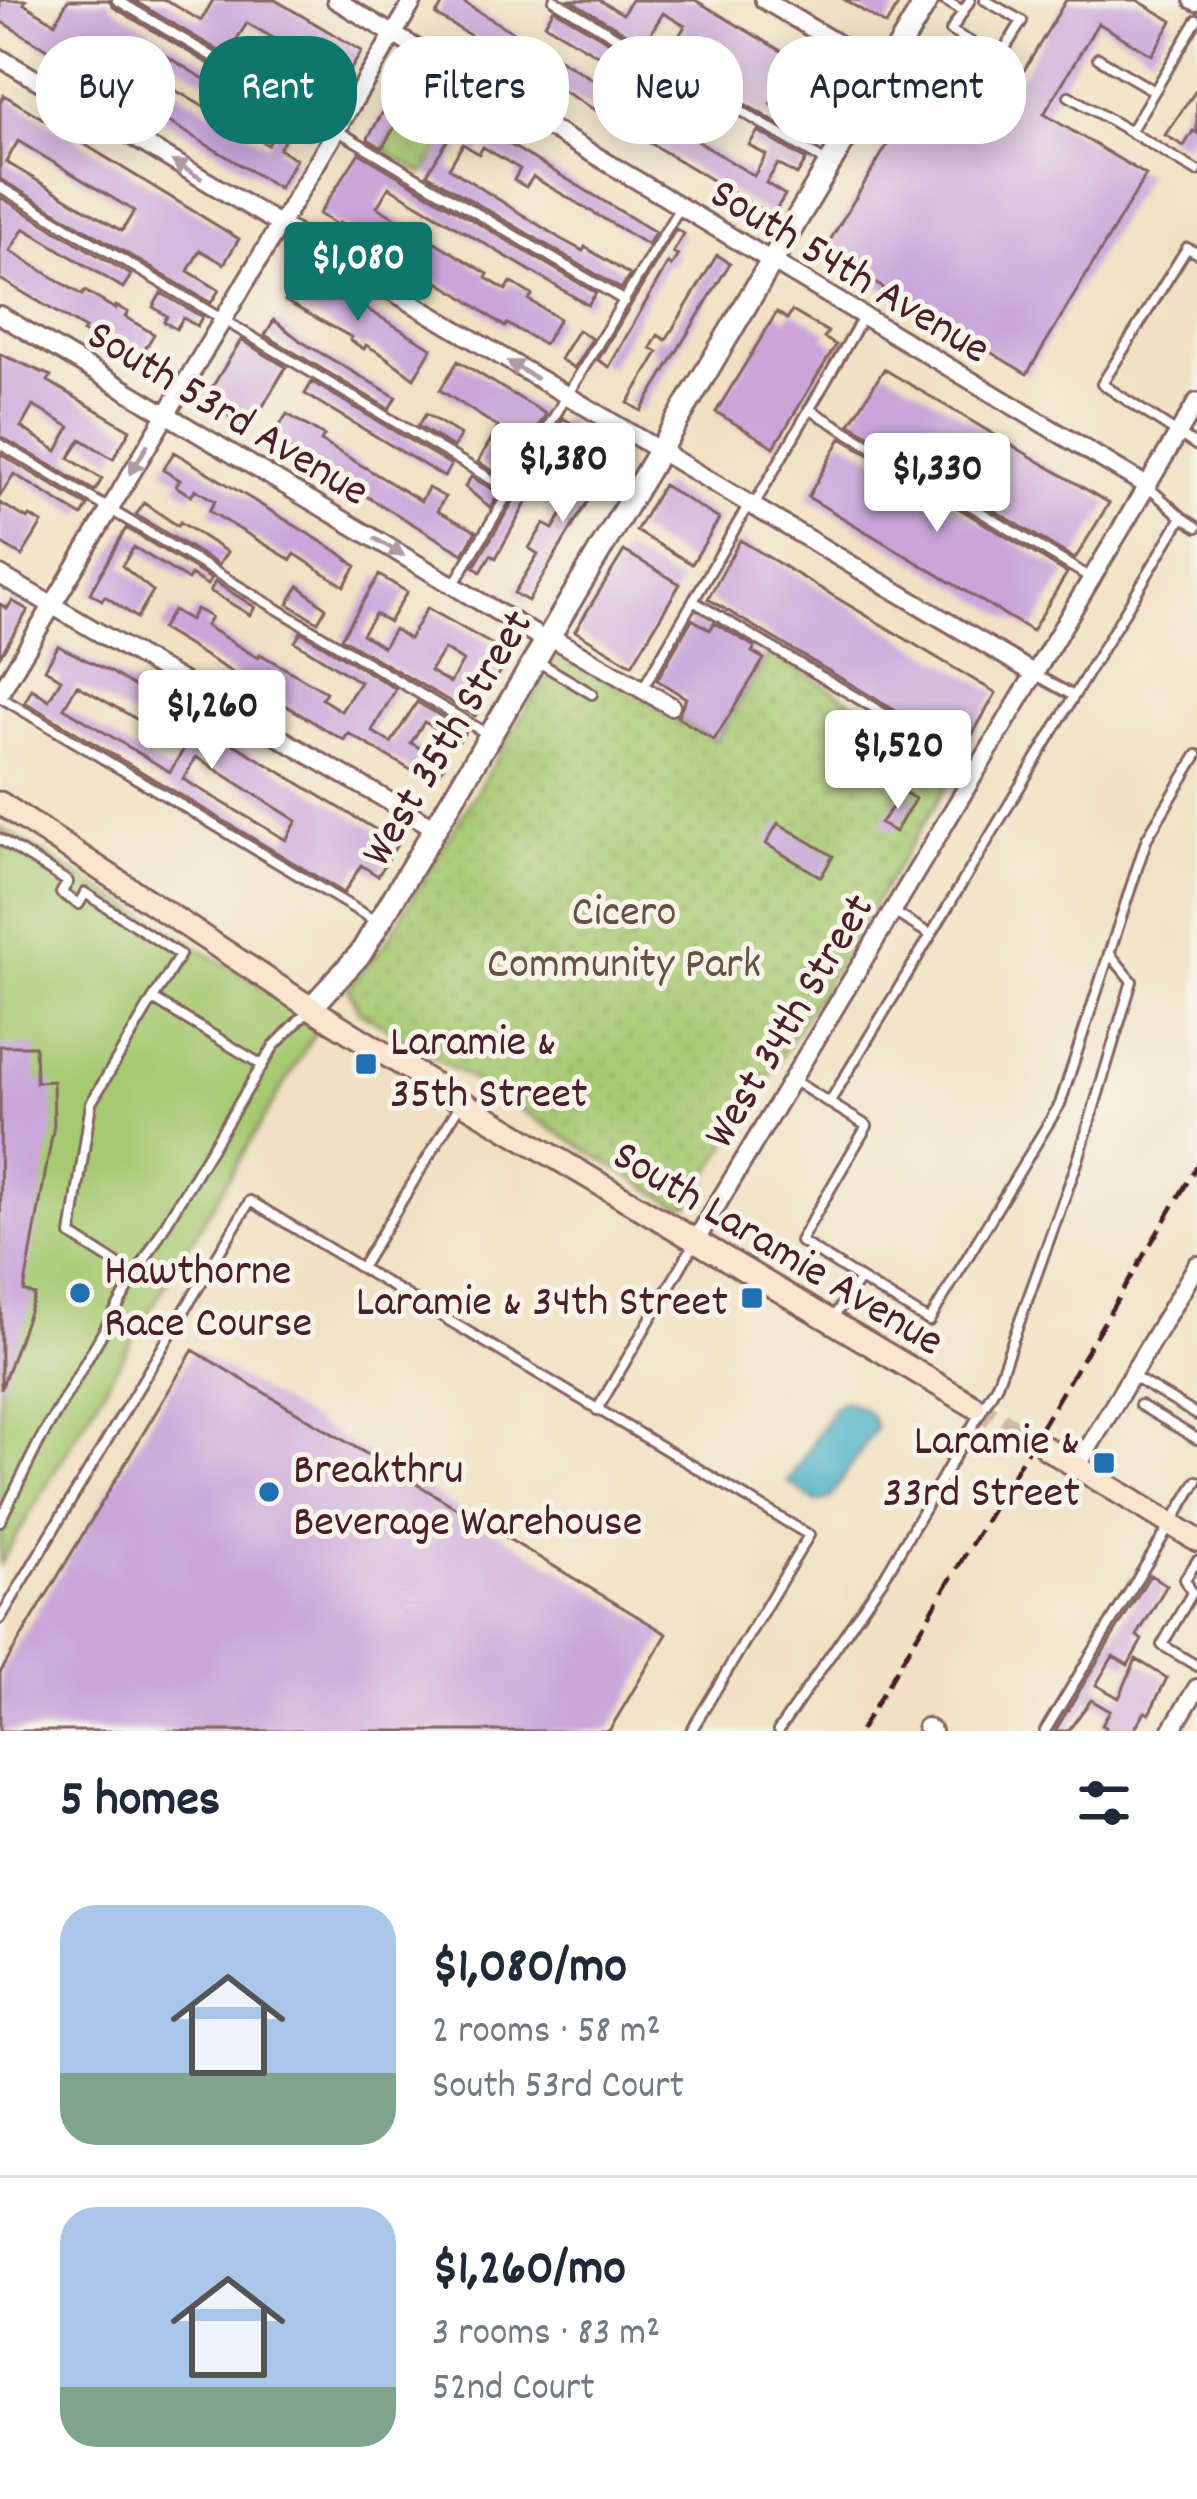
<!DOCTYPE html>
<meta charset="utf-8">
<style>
body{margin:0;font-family:Dekko,sans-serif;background:#f6f6f7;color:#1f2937;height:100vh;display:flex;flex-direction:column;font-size:45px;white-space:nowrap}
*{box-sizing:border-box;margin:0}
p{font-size:39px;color:#747a83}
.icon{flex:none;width:66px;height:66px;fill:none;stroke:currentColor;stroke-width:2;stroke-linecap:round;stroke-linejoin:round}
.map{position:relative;height:1731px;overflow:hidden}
.details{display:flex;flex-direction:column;background:#fff;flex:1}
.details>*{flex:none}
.guide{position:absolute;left:36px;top:36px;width:1125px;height:108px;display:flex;gap:24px}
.price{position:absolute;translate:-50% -102px;padding:0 27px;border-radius:12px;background:#fff;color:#222;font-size:39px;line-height:78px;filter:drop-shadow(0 3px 6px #0008)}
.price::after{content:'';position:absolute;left:50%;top:72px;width:36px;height:27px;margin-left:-18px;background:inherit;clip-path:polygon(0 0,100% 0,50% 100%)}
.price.current{background:#0f766e;color:#fff}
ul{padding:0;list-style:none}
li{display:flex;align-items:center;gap:36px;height:300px;padding:0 60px}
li+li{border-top:3px solid #e0e1e3}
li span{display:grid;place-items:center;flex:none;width:336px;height:240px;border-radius:36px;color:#555}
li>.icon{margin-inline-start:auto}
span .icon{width:144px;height:144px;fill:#fffc;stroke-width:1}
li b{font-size:51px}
h2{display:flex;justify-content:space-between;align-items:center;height:144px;padding:0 60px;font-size:51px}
.tag{padding:0 42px;border-radius:48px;background:#fff;box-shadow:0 6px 30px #0003;font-size:42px;line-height:108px}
.tag.current{background:#0f766e;color:#fff}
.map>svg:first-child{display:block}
</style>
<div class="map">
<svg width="1197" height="1731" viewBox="0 0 1197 1731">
<defs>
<pattern id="park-dots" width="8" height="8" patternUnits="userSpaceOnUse" patternTransform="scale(3)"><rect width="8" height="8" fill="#a7c972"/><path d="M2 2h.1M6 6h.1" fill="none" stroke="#91ac63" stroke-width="1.8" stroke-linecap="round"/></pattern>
</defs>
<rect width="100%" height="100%" fill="#f7f3e8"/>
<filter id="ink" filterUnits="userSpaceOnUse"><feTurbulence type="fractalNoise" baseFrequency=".00833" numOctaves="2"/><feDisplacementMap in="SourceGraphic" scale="24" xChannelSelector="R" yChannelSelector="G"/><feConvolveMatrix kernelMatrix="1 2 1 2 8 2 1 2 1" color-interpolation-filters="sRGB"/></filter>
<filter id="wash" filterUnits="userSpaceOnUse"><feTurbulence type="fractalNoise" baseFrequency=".004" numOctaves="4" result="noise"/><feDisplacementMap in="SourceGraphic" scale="48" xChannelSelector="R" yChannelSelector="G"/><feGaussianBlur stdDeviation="2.7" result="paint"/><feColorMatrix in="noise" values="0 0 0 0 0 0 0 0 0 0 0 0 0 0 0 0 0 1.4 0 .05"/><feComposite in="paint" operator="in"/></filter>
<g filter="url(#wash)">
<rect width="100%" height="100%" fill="#f0e1c2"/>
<!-- grass -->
<path fill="#a7c972" stroke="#78744e" stroke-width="3" d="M0 828 321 1022 0 1564Z"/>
<!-- park -->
<path fill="url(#park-dots)" stroke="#78744e" stroke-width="3" d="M425 79 466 103 424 174 383 150Z
M561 651 715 741 770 652 959 766 690 1205 678 1206 359 1011 348 988 384 945Z"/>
<!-- water -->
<path fill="#47b0c6" stroke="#486878" stroke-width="3" d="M845 1400C859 1407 875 1411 875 1429L830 1499 816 1502 788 1482 835 1406Z"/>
<g id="blocks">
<!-- building -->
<path fill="#c9a5da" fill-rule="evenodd" d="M0 0H26L24 4 55 23 68 0H109L113 7 315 127 310 137 293 126 279 149 296 159 279 188 0 21ZM166 56 226 92 214 113 153 77ZM237 100 280 126 268 145 226 120Z
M133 0H166L201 21 213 0H275L362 51 324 113ZM247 23 275 39 263 59 235 42Z
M445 0H459L670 125 682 105 545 24 554 9 703 98 683 132 754 176 766 155 749 145 758 131 806 160 797 175 778 164 766 183 785 195 772 216 436 15Z
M570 0H599L623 14 631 0H695L847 90 832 115 782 85 770 104 820 136 815 146ZM663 13 685 26 673 46 651 33ZM714 44 736 57 724 77 702 64Z
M845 0H891L898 5 886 25Z
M1066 0H1137L1172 21 1152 55 1098 23 1044 114 1146 175 1027 374 823 252 918 94 909 88 933 48 1010 94Z
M401 81 417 90 382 148 368 139 369 136Z
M1197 89V133L1193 131 1184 146 1165 135Z
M4 95 239 239 224 264 200 250 188 271 219 290 211 303 0 179V102ZM18 141 134 211 122 231 6 162Z
M462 116 655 232 648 245 533 177 526 187 514 180 520 169 483 147 479 154 463 144 449 168 561 239 583 251 585 247 630 275 621 289 427 174Z
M359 153 596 293 588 305 389 187 377 207 488 274 486 278 506 290 511 282 527 292 532 295 529 300 559 319 544 344 507 324 505 327 460 295 339 223 338 226 319 214Z
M0 197 131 275 123 288 24 228 10 251 82 295 85 291 115 309 116 306 128 312 125 317 154 334 136 364 123 356 125 352 95 335 93 338 83 332 85 329 0 279Z
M676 229 684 234 673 252 678 255 671 266 668 263 609 367 598 360Z
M717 255 730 263 641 411 628 403 658 352 651 348 658 335 666 340Z
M303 271 432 348 414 378 383 355 366 345 364 349 350 340 351 337 285 301Z
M161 293 202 317 197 326 183 318 176 329 164 322 167 316 153 307Z
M792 311 828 332 824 338 836 345 774 447 716 412 777 312 787 319Z
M274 320 302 342 396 397 389 409 265 335Z
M578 330 592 339 574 368 560 359Z
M241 340 286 367 249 430 218 408 213 416 200 407Z
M0 354 51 376 48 381 130 430 113 459 81 439 69 458 102 479 95 491 0 436ZM33 406 70 427 57 451 21 427Z
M458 361 546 414 529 443 512 434 499 455 515 466 507 479 478 462 498 427 440 390Z
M884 369 1109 503 1075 559 850 424Z
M312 382 451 465 444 477 305 394Z
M287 414 324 436 321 441 421 501 428 488 445 497 437 511 476 531 463 554 271 439Z
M426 414 461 435 453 447 418 426Z
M563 418 571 423 545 472 535 466Z
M841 438 1067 573 1032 631 808 497Z
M604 444 617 452 528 601 514 593 538 554 529 548 544 524 553 529Z
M174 452 340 553 356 566 344 586 295 554 291 560 209 511 215 501 195 489 191 496 176 486 180 480 163 470Z
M0 454 88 506 82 516 14 474 0 496Z
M471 477 499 493 490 508 465 487Z
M663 485 719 519 692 564 636 531Z
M521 488 531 494 496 558 491 555 481 572 474 567Z
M0 503 28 519 30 516 42 523 22 556 0 543Z
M144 503 178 526 180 522 227 552 219 565 136 515Z
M126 528 211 579 207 585 191 575 188 580 134 547 122 566 153 591 137 618 105 596 102 600 90 593Z
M740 540 996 693 963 751 708 599Z
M624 551 680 584 632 665 575 631Z
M379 575 407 592 389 622 375 614 362 634 383 647 394 629 409 639 427 608 511 655 496 679 479 669 464 693 483 704 475 716 341 638ZM444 649 463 661 450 683 430 671Z
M215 582 255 607 250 615 210 591Z
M299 586 326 608 318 622 288 604Z
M12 601 28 610 0 656V604L7 609Z
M196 609 211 617 206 626 258 658 260 654 326 692 322 699 341 711 360 682 295 642 301 632 396 689 372 731 391 743 417 702 466 731 459 741 424 722 411 743 446 763 433 783 348 733 344 740 326 730 161 629 173 610 190 620Z
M692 619 710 630 714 623 755 647 752 652 764 659 714 740 677 717 686 698 657 680Z
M58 646 111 672 180 715 182 713 398 843 378 876 361 865 344 893 25 702 32 689 49 700 61 679 45 669ZM77 685 185 747 170 772 64 708ZM196 757 297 821 286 840 183 779Z
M904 792 915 799 895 832 880 823Z
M778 823 833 856 821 877 766 844Z
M0 1046H35L36 1082 53 1081 54 1125 24 1291 35 1295 1 1389Z
M193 1350 667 1634 609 1731H0V1673Z
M1150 1575 1167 1585 1137 1636 1142 1640 1128 1665 1113 1656 1096 1685 1119 1698 1136 1659 1167 1678 1149 1714 1145 1712 1133 1731H1104L1106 1727 1102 1725 1110 1711 1091 1700 1068 1731H1055Z"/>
</g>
</g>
<g filter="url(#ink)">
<use href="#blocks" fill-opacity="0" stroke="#846360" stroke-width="3"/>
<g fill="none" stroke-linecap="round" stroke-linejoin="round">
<!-- secondary-tunnel -->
<path stroke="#cfbaa4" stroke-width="21" stroke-dasharray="21 10" stroke-linecap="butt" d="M974 1406 1046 1448"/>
<!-- service casing -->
<g stroke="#846360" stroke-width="14">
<path id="service" d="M117 0 625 301
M554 0 828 163
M944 0 963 11
M970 0 951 31 999 58 1022 21 985 0
M1098 58 1154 91
M1069 96 1197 171
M1130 132 1197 20
M0 187 511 491
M1197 253 1187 248 1102 384 1197 446
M809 409 1091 578
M0 444 489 735
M754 505 863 317
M1182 517 1197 527
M454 584 680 207
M693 601 976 768
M537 661 592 694
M643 688 749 504
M1074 696 1182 517 1147 486
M0 697 377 922
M0 839 68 882 61 893 79 904 85 893 180 955 153 999
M931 935 1074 696 1036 675
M794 1081 867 1126 800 1241 860 1279 832 1319
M829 1103 931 935 895 913
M361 1268 809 1535 691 1731
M136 1276 71 1235 91 1103 153 999 262 1065
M860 1279 929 1321 1060 1104 1147 838 1197 755
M1132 1376 1197 1415
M1140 1405 1197 1439
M597 1410 693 1246
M0 1521 39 1442 178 1203 274 1046 309 1010
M1197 1561 1185 1579 1192 1593 1162 1645 1197 1666
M0 1619 250 1201 361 1268 461 1103
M778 1731 885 1576 997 1384 1078 1160 1132 981 1109 953
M1045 1731 1197 1481"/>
</g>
<!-- minor casing -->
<g stroke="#846360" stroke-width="22">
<path id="minor" d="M336 0 1147 486
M764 0 885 72
M1193 0 1197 2
M0 58 1035 674
M0 315 546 641
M0 575 435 828
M549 636 671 706
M0 693 414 0
M696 1240 1197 402
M1077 1467 1197 1265
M926 1727 932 1731
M1171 1731 1197 1688"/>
</g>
<!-- tertiary casing -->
<g stroke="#846360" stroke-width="27">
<path id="tertiary" d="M311 1008 361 953 927 0"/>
</g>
<!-- secondary casing -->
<g stroke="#846360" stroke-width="27">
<path id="secondary" d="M0 803 311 1008 462 1102 974 1406
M1046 1448 1197 1540"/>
</g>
<!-- service -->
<use href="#service" stroke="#fff" stroke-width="8"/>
<!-- minor -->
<use href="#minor" stroke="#fff" stroke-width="16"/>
<!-- tertiary -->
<use href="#tertiary" stroke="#fff" stroke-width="21"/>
<!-- secondary -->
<use href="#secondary" stroke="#fce5cf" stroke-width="21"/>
<!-- rail -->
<path stroke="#4a1f2b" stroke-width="4.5" stroke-dasharray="18 9" stroke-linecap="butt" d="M860 1731 1197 1166"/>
</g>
<!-- one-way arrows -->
<defs><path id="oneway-solid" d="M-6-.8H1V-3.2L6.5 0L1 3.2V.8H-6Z" transform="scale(3)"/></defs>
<g fill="#ae9aa0">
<use href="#oneway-solid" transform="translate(187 170) rotate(-149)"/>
<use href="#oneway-solid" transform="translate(522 370) rotate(-149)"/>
<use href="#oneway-solid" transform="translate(139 459) rotate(121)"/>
<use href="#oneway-solid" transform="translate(389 547) rotate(31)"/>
</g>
</g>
<!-- markers -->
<g fill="#1f6fb2" stroke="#f7f3e8" stroke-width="4.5">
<rect x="354" y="1052" width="24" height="24" rx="6"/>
<circle cx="80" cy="1293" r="12"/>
<rect x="740" y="1286" width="24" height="24" rx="6"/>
<rect x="1092" y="1451" width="24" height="24" rx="6"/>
<circle cx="269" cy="1492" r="12"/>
</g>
<g text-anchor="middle" stroke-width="10" stroke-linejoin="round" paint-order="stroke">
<!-- street labels -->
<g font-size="45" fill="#4a1f2b" stroke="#f7f3e8">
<text transform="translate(852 268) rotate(31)" y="16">South 54th Avenue</text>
<text transform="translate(230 410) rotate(31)" y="16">South 53rd Avenue</text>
<text transform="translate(444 736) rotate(-59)" y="16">West 35th Street</text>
<text transform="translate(786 1019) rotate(-59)" y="16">West 34th Street</text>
<text transform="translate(780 1245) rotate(31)" y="16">South Laramie Avenue</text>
</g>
<!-- park labels -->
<g font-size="45" fill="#665240" stroke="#f7f3e8">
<text x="624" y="924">Cicero<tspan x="624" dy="52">Community Park</tspan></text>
</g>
<!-- poi labels -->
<g font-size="45" fill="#4a1f2b" stroke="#f7f3e8" text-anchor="start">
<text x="390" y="1054">Laramie &amp;<tspan x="390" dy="52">35th Street</tspan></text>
<text x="104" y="1283">Hawthorne<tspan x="104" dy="52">Race Course</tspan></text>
<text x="728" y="1314" text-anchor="end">Laramie &amp; 34th Street</text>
<text x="1080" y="1453" text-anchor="end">Laramie &amp;<tspan x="1080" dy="52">33rd Street</tspan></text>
<text x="293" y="1482">Breakthru<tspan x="293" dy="52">Beverage Warehouse</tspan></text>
</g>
</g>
</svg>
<b class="price current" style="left:358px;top:324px">$1,080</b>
<b class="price" style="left:563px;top:525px">$1,380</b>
<b class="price" style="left:937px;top:535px">$1,330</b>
<b class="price" style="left:212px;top:772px">$1,260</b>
<b class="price" style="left:898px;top:812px">$1,520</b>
<div class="guide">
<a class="tag">Buy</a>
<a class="tag current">Rent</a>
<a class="tag">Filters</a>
<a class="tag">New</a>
<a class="tag">Apartment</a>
</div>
</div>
<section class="details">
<h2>5 homes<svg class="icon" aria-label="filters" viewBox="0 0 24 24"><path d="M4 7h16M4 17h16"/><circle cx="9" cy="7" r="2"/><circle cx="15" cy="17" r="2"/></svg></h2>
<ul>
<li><span style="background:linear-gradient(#a9c7e8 70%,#7fa58c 0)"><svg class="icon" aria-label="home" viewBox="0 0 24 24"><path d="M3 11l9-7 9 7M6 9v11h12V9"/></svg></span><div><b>$1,080/mo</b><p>2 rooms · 58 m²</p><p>South 53rd Court</p></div></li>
<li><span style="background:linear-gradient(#a9c7e8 75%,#7fa58c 0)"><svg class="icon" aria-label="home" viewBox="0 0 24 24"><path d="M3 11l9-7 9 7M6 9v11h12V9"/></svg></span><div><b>$1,260/mo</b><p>3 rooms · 83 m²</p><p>52nd Court</p></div></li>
</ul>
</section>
